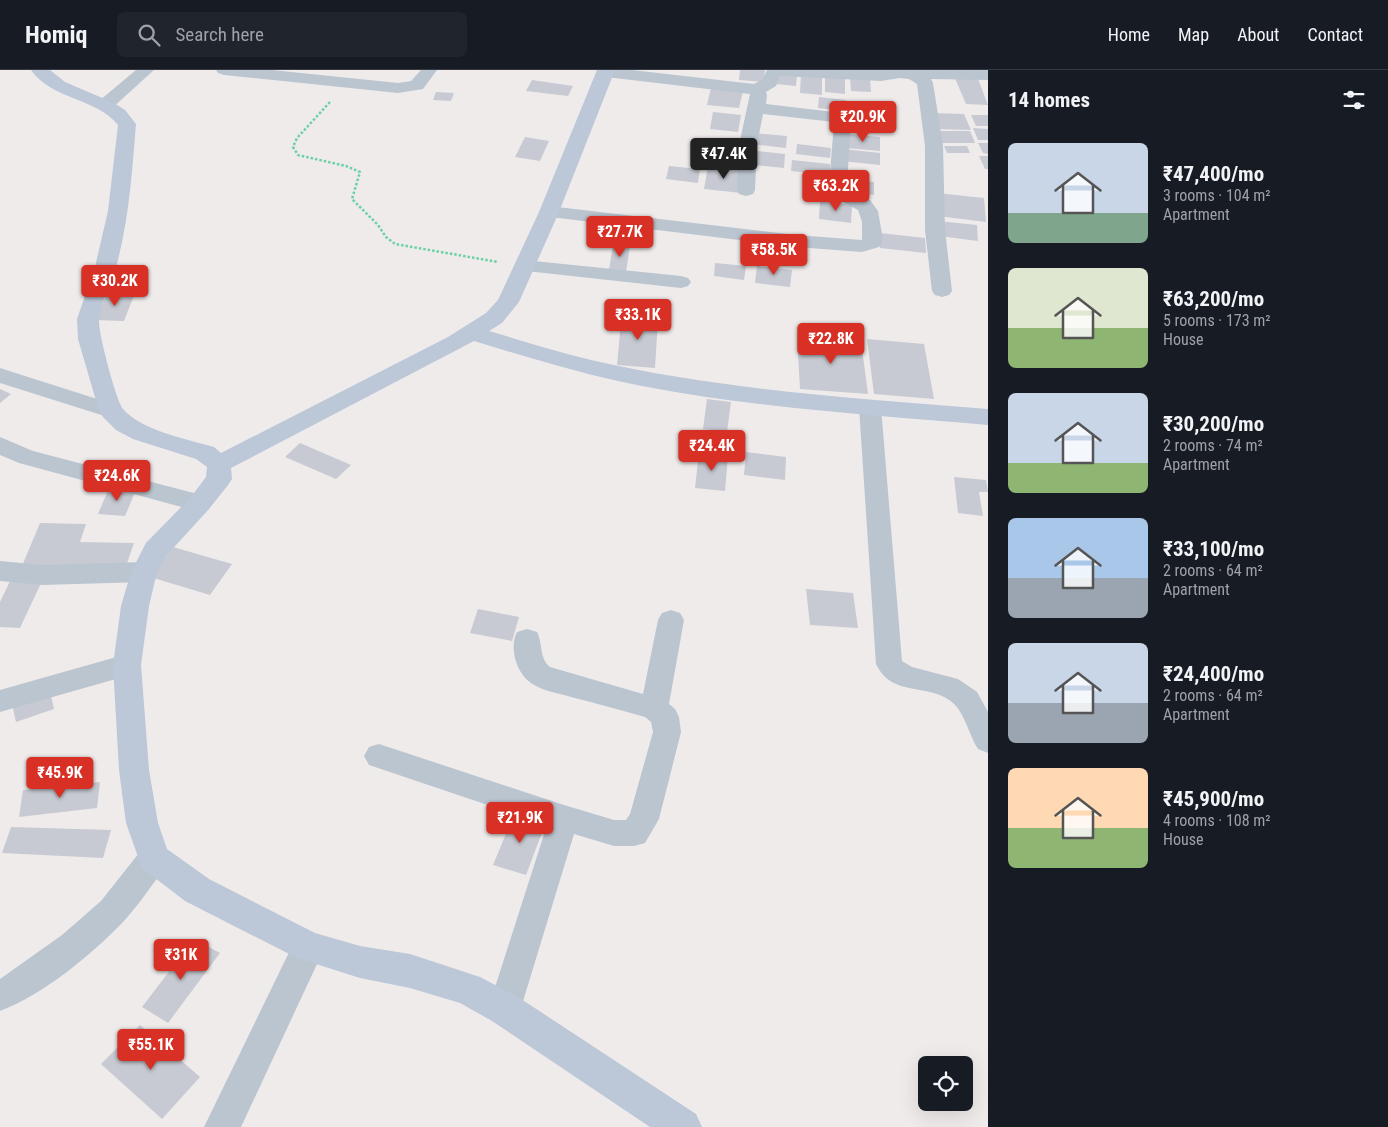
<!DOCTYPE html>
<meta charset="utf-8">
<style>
body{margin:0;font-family:"Roboto Condensed",sans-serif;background:#20242c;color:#f1f3f6;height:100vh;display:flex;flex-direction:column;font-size:19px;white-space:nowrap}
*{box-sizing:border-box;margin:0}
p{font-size:16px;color:#9ea1a6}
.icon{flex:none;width:28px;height:28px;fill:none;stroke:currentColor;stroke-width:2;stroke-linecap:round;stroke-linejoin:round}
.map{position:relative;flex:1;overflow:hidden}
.panel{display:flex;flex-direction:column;background:#171b24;width:400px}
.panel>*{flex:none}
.controls{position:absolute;left:918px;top:986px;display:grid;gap:10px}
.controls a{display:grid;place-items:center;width:55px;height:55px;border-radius:8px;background:#171b24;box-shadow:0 5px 20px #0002;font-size:25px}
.price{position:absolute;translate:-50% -42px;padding:0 11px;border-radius:5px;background:#d93025;color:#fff;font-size:16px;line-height:32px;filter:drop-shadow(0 1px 2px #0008)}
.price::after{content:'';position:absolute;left:50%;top:30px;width:15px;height:11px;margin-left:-8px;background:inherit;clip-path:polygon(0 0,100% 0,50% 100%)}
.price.on{background:#222;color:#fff}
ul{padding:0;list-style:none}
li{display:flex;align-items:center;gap:15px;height:125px;padding:0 20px}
li span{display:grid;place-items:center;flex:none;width:140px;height:100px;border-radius:8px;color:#555}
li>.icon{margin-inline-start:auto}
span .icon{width:60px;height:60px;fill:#fffc;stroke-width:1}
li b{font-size:21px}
h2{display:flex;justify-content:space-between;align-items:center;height:60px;padding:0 20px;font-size:21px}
header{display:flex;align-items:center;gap:30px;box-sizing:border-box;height:70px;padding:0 25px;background:#171b24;border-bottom:1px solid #363941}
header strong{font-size:24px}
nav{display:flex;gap:28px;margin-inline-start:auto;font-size:18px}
.search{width:350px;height:45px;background:#20242c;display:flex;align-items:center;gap:12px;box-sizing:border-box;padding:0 18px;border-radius:8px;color:#9ea1a6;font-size:19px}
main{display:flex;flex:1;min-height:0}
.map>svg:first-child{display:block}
</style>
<header>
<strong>Homiq</strong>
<div class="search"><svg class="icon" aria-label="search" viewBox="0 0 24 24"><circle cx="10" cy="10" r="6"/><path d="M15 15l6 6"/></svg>Search here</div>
<nav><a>Home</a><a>Map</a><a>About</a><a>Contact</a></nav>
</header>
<main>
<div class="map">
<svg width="988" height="1057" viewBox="0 0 988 1057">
<rect width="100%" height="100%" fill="#efebeb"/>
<!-- building -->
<path fill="#c7cad2" d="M740 0H765L764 12 739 10Z
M776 2 797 4 796 16 775 14Z
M801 4 822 6V25L800 23Z
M825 5 845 6V24L825 22Z
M954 6H977L988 35 966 34Z
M850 7 870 8 871 22 851 21Z
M532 10 573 16 568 26 526 21Z
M711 18 743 21 739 38 707 35Z
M436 22 454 23 451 31 433 30Z
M819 27 846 30 845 41 818 38Z
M713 42 741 45 738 62 710 59Z
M931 43 964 44 971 60 937 59Z
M971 45H988V56H976Z
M973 58 988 59V70H978Z
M937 61H970L975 73H942Z
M753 63 787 66 786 78 751 74Z
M847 64 880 67V81L846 78Z
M525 67 549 71 540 91 515 87Z
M978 73H988V84L983 83Z
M797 74 831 78 830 88 796 84Z
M708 76 739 80 735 96 703 92Z
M944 76H967L970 83H947Z
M843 79 880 83V95L842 91Z
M757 81 785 84 784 98 755 95Z
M979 86H988V99H985Z
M792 90 830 94V105L791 101Z
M669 96 700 99 698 113 666 109Z
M708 96 745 101 741 123 704 119Z
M846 109 874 112V125L845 121Z
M937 123 984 128 986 152 938 146Z
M820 131 852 135 851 153 819 149Z
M938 151 977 155 978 171 939 166Z
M880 163 925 168 926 183 880 178Z
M745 170 773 173 774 192 745 191Z
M613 175 630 176 626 202 609 200Z
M715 193 746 196 744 210 714 206Z
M757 196 792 200 790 217 755 213Z
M108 222 135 223 124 251 95 250Z
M622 241 634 242V247L658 249 655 298 617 295Z
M797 266 861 271 868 324 800 319Z
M867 269 924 274 934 329 874 324Z
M0 319 11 324 0 333Z
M707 329 731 332 727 362 703 359Z
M300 373 351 395 336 409 285 387Z
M699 382 728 386 725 421 695 418Z
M746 382 786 387 785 410 744 405Z
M954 407 986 410 988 422H979L983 446 958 443Z
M109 418 136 420 125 446 98 444Z
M40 453 86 454 80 472 134 473 125 499 22 496Z
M173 477 232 494 210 525 150 507Z
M11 509 42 511 20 558 0 557V532Z
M806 519 853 523 858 558 810 555Z
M478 539 519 547 512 571 470 563Z
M50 621 54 639 16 652 12 634Z
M100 712 97 738 19 747 23 720Z
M515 742 546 752 526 805 493 795Z
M11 757 111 760 103 788 2 783Z
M194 869 220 883 168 953 142 937Z
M140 955 200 1007 162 1049 101 994Z"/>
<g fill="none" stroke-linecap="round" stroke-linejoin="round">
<!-- path -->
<path stroke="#6bd1a4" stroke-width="2.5" stroke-dasharray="2.5 2" stroke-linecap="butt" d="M330 32 297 68 293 77 298 85 346 96 360 102 352 129 378 155 386 167 395 174 498 192"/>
<!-- street -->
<path fill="#bbc5cf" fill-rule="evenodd" d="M136 0H154L111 39 105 40 99 39 96 35 99 31Z
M216 0H272L398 13 411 11 421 0H437L423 19 398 23 224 5 218 3Z
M599 0H632L754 14 763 9 767 0H988V10L931 9 933 13 943 76 945 160 952 221 949 225 942 227 935 225 932 221 925 160V76L917 14 909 9 900 8 881 11 780 6 776 16 766 22 767 25 766 34 842 43 848 44 851 48 847 116 848 120 870 130 878 141 882 164V173L879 177 862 182 796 177 542 146 539 142 542 138 549 136 796 165 862 170V152L858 140 833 127 829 116 834 52 763 44 757 75 755 120 753 124 746 126 739 124 737 120 739 75 750 24 606 7 600 5 598 2Z
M524 190 681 206 688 208 691 212 688 216 681 218 517 200 514 196 517 192Z
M0 298 119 336 122 341 119 346 111 348 0 313Z
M870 330 878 332 881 337 902 591 912 597 958 609 977 622 988 642V683L978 679C969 665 965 643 952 632 927 612 892 628 876 594L859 337 862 332Z
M0 367 33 381 209 427 212 433 209 439 200 442 19 393 0 385Z
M0 491 42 495 144 492 153 495 157 502 153 509 144 512 42 515 0 511Z
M671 540 680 543 684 550 669 634 675 639 679 647 681 662 659 749 645 773 634 776H614L574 764 517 951 505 955 493 951 488 939 547 755 369 695 364 686 369 677 379 674 564 735 614 750H626L630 744 653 662 651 652 645 647C620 640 596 633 571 627 558 623 542 621 531 613 516 603 509 577 517 562L527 559 537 562C543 574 539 588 550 597L643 624 658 550 662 543Z
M127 584 137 587 141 595 137 603 0 642V620Z
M154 774 165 778 170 788 165 798C151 816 138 836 123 852 90 886 44 924 0 941V909L62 865 101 831 143 778Z
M309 862 321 866 325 877 241 1057H204L297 866Z"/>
<!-- secondary -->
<path fill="#bcc7d7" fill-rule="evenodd" d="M31 0H50L65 12 114 33 125 40 136 54C132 102 129 151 116 197 112 213 99 236 99 252 99 265 116 330 123 339 142 361 187 369 214 377L221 383 448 267 486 243 498 230 539 142 597 0H615L559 142 519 232 502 253 489 261C523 271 557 282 591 290 721 320 855 328 988 339V355C872 345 756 338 642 316 585 305 530 288 474 271L231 398 232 409 228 415 209 439 166 486 157 502 149 536 141 595 149 700 158 753 167 779 209 809 315 863 360 876 410 884 480 907 518 927 696 1044 702 1057H650L492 951 460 933 410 918 360 908 297 888 185 831 142 798 126 753 119 700 113 595 121 536 131 502 146 473 191 427 206 407 207 397 196 389 133 369 116 360 103 347 99 341 78 269 77 249 95 197 108 141 118 55C95 27 52 30 31 0Z"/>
</g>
</svg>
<div class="controls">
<a><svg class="icon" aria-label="locate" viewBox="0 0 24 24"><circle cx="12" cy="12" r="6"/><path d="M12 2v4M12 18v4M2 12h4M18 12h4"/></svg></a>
</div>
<b class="price" style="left:863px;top:73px">₹20.9K</b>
<b class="price on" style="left:724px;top:110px">₹47.4K</b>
<b class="price" style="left:836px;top:142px">₹63.2K</b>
<b class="price" style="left:620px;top:188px">₹27.7K</b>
<b class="price" style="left:774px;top:206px">₹58.5K</b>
<b class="price" style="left:115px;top:237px">₹30.2K</b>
<b class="price" style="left:638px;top:271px">₹33.1K</b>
<b class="price" style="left:831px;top:295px">₹22.8K</b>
<b class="price" style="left:712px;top:402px">₹24.4K</b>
<b class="price" style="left:117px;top:432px">₹24.6K</b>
<b class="price" style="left:60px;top:729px">₹45.9K</b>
<b class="price" style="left:520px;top:774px">₹21.9K</b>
<b class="price" style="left:181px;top:911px">₹31K</b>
<b class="price" style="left:151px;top:1001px">₹55.1K</b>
</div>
<section class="panel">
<h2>14 homes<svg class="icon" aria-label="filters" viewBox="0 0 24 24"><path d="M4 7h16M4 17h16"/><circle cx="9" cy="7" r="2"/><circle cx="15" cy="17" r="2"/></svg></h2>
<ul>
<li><span style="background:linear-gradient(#c9d6e8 70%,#7fa58c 0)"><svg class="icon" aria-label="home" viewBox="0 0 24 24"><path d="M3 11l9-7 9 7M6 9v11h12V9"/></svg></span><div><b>₹47,400/mo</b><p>3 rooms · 104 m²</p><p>Apartment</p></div></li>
<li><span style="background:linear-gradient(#dfe7d0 60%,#8fb573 0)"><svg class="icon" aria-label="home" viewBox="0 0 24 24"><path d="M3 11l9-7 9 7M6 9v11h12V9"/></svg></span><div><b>₹63,200/mo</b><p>5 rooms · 173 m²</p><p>House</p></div></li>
<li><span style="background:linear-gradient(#c9d6e8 70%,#8fb573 0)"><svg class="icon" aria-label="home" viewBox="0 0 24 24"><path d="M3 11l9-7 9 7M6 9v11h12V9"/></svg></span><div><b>₹30,200/mo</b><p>2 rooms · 74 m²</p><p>Apartment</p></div></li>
<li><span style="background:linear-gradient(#a9c7e8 60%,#9aa5b1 0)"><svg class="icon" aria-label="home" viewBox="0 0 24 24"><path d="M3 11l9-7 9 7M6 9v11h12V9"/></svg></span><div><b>₹33,100/mo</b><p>2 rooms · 64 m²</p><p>Apartment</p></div></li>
<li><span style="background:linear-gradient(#c9d6e8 60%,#9aa5b1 0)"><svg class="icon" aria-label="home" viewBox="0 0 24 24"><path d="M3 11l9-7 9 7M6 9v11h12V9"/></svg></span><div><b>₹24,400/mo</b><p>2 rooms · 64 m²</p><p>Apartment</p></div></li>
<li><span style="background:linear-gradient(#ffd9b3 60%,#8fb573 0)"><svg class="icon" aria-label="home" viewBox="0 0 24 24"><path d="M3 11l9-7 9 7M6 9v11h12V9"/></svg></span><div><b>₹45,900/mo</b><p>4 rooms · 108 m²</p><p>House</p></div></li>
</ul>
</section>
</main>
